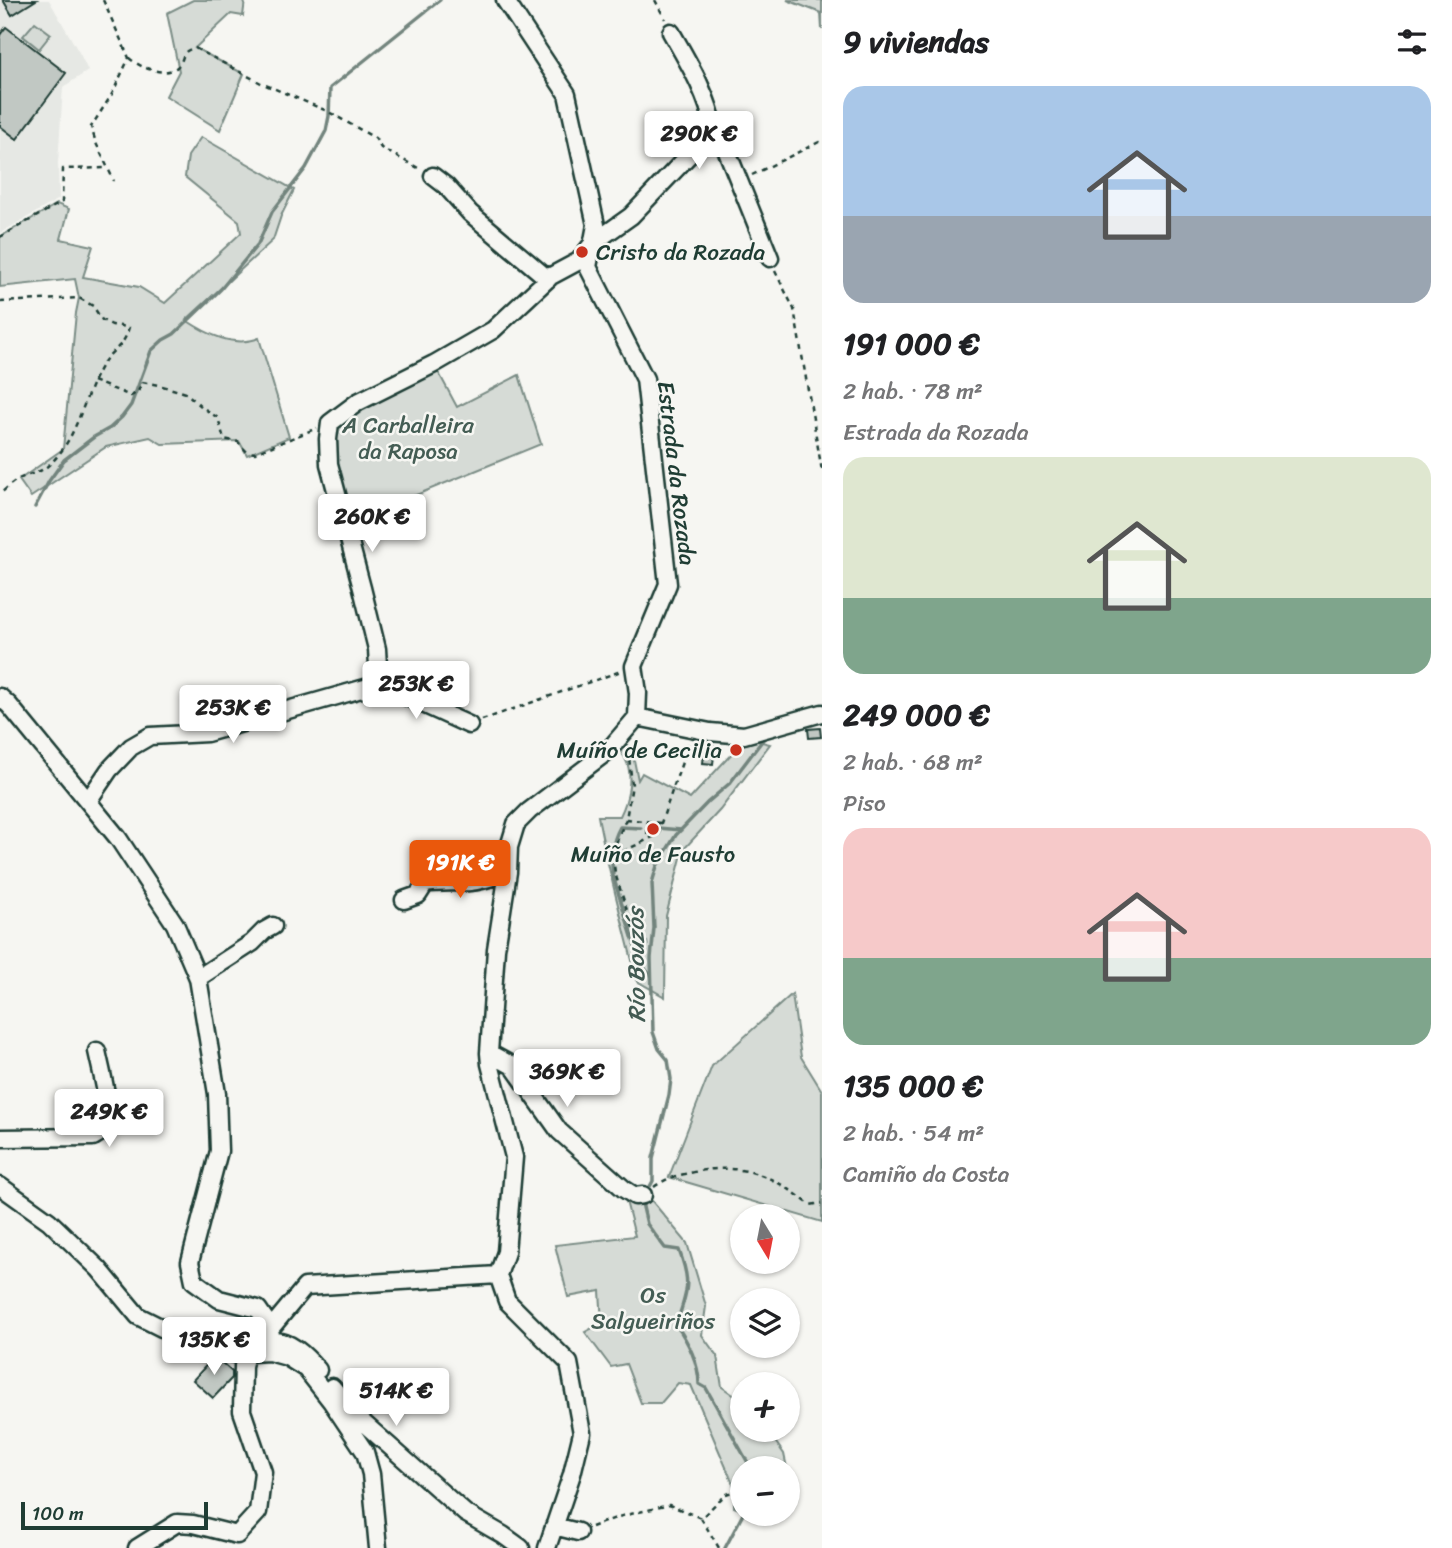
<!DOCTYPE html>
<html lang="es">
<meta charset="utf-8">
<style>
body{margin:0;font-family:Sriracha,sans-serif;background:#f6f6f6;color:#202124;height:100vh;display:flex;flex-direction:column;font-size:26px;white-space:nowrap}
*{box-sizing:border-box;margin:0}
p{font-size:23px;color:#757577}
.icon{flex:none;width:38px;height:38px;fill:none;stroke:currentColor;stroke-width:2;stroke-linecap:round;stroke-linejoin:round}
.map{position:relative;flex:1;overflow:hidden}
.panel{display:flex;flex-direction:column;background:#fff;width:630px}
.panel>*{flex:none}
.needle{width:46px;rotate:170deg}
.fabs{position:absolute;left:730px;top:1204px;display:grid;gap:14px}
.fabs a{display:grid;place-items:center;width:70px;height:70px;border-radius:50%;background:#fff;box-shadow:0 2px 5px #0004;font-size:35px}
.scale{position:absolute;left:21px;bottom:18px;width:187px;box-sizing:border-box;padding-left:7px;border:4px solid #1f3d34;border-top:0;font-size:19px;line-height:24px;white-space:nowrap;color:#1f3d34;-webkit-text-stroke:5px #f6f6f2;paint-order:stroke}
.price{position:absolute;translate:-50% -60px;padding:0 16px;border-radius:7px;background:#fff;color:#222;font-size:23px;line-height:46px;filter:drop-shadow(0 2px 4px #0008)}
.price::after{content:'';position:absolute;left:50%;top:42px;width:21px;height:16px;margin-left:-10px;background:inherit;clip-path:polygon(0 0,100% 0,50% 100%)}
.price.active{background:#ea580c;color:#fff}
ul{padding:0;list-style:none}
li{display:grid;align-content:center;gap:14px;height:371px;padding:0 21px}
li span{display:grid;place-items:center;height:217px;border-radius:21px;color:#555}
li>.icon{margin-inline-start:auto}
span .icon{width:126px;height:126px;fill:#fffc;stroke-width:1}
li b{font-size:30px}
h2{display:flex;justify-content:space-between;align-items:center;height:84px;padding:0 21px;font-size:30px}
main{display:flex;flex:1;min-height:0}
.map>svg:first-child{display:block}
</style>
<main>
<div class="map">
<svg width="822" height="1548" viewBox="0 0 822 1548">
<rect width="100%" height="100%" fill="#f6f6f2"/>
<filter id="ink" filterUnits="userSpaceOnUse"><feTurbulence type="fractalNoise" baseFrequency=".0143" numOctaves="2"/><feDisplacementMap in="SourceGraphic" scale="14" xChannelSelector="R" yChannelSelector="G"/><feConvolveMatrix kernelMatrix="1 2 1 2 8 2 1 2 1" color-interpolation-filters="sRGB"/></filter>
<g filter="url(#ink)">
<!-- built -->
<path fill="#e6e8e4" d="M0 0H49L81 56 88 71 63 87 58 163 59 199 0 233Z"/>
<!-- green -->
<path fill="#d6dbd6" stroke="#7a8c85" stroke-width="2" d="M193 0H245L243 16 231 14 195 48 244 74 220 130 166 96 179 71 167 13Z
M787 0H822V30L821 13Z
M35 22 51 34 39 49 23 36Z
M201 137 294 190 281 216 273 240 186 320C207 334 234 348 259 338L289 437 247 455 239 441 162 444 150 437 106 447 31 497 19 480 63 449 76 313 79 298 75 279 0 287V237L57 204 69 209 61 239 93 246 83 277 139 287 165 303 241 233 239 221 185 177 188 156Z
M434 364 457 407 519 375 541 444 345 524 330 423Z
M621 735 633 755 638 780 642 773 690 799 746 738 770 744 720 810 683 850 666 916 665 997 637 981C624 926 608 871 598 816H620C628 800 634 775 625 758 622 753 618 748 614 743Z
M792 994 801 1057 822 1091V1222L669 1177 712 1066Z
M626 1201H652L687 1243 706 1306 702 1335 717 1356 722 1387 742 1401V1430H767L784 1454 787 1468H742V1510L734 1507V1486L691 1385 678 1383 661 1403H641L626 1364 611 1367 585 1332 602 1323 600 1291 568 1297 555 1245 635 1236Z"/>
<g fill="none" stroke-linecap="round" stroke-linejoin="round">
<!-- stream -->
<path stroke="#72847d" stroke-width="3.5" d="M35 507 49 481 64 460 94 437 110 428 122 417 131 405 151 351 163 340 174 334 221 289 258 244 272 212 306 168 326 131 329 116 330 88 440 0
M641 828 620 827C611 843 611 858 613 876L640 962 650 975
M658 828 681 830
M647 1192 653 1181V1158L669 1095 671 1079 668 1060 659 1049 653 1032 651 958 654 928 652 883 657 866 676 835 708 802 730 783 765 737 771 735
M644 1199 642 1203 647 1224 665 1248 679 1250C692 1284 687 1292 676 1325 688 1341 699 1364 699 1384L706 1388 751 1468
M725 1548 743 1514"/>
</g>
<!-- building -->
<path fill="#c1c8c3" stroke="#1f3d34" stroke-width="2" d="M3 0H36L12 15Z
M6 27 66 73 17 139 0 126V35Z
M820 728 821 737 809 738 808 729Z
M705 746 715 747 713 764 703 763Z
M648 823 658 824 657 834 647 833Z
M233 1319H252L256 1324V1340L238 1341V1329L232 1330Z
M212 1359 220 1361 232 1372V1378L213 1398 193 1380Z"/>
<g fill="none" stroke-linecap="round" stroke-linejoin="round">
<!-- minor casing -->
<g stroke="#1f3d34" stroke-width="21">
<path id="minor" d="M671 32C688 62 708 94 714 129
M433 176 446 186 470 213 548 279
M379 684 377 649 362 588 329 464 328 439 330 423 358 402 434 364 493 330 551 276 579 261 593 243 631 216 714 129 722 139 770 258
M379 684 469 725
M0 697 9 705 118 838 175 924 198 978 217 1094 219 1151 190 1262 194 1281 219 1299 258 1309 271 1328
M637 717 710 732 744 735 822 713
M88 801 109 770 131 747 150 736 207 733 379 684
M404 900 418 895 425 884C440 881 455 883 470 882 483 881 496 876 508 872
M198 978 252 943 264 931 273 926
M489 1053 513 1066 559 1131 624 1189 635 1196 643 1195
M0 1138 93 1137C100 1133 108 1129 109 1120 111 1109 100 1065 97 1051
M0 1186 49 1221 99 1269 138 1316 188 1341 234 1354 269 1352 287 1357 306 1369 331 1401 365 1452 371 1474 378 1548
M498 1275 507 1301 569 1363 582 1433 572 1474 547 1548
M270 1341C290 1339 306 1356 318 1370
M269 1352 271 1328 305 1287 498 1275 506 1252 514 1157 490 1064 489 1053 496 949 508 872 509 847 516 824 529 811 608 751 637 717 638 693 634 666 668 584 645 379 588 267 596 225 567 94 505 0
M332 1387 359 1419 465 1513 503 1535 521 1548
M554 1526 578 1532
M137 1548 177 1523 193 1524 237 1535 258 1512 263 1472 242 1411 243 1366 246 1353"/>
</g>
<!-- path -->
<path stroke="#1f3d34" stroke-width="2.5" stroke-dasharray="5 5" stroke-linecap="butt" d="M103 0 129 58 112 94 91 127 96 143 114 181
M655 0 665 19
M129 58C139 67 165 78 177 67 186 59 179 51 195 48L261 83 327 111 375 138 381 148 420 169
M752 175 819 142 822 144
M0 237 62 202 63 169 106 168
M775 271 794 309 822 471
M0 302 79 298 93 306 102 320 112 325 129 327C123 349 115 346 104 362 83 394 80 435 51 463 39 475 28 473 17 480 11 483 5 490 0 494
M93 381 131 396 138 392 142 382 159 385 186 393 202 407 218 418 224 439 238 442 247 452 255 453 317 428
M482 720 621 671
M625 751 629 757 632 785 626 819 618 838 613 856 615 873 643 960
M626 819 661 823
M614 856 659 834 661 823 689 742
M637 939 646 940 647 946
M654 1187C670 1176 676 1176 694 1172 741 1162 774 1175 810 1205L822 1203
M701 1518 719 1548
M591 1527 618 1517 669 1505 701 1518 726 1494 742 1489"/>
<!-- minor -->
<use href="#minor" stroke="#f6f6f2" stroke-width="16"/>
</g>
</g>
<!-- markers -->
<g fill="#c8321e" stroke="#f6f6f2" stroke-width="2.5">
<circle cx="582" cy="252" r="7"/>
<circle cx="736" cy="750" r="7"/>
<circle cx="653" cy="829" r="7"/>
</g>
<g text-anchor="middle" stroke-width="5" stroke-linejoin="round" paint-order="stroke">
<!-- poi labels -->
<g font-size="23" fill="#1f3d34" stroke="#f6f6f2" text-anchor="start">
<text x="596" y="260">Cristo da Rozada</text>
<text x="722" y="758" text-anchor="end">Muíño de Cecilia</text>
<text x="653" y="862" text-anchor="middle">Muíño de Fausto</text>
</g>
<!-- park labels -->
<g font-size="23" fill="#445d54" stroke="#f6f6f2">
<text x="408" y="433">A Carballeira<tspan x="408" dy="26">da Raposa</tspan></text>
<text x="653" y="1303">Os<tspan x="653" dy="26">Salgueiriños</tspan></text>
</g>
<!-- street labels -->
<g font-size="23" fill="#1f3d34" stroke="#f6f6f2">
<text transform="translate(677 473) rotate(83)" y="8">Estrada da Rozada</text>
</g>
<!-- water labels -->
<g font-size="24" font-style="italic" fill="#425a52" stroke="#f6f6f2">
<text transform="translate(636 965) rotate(-91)" y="8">Río Bouzós</text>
</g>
</g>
</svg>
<div class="fabs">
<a><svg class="needle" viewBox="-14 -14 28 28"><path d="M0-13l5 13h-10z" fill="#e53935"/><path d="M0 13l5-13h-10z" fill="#757577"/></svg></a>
<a><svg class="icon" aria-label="layers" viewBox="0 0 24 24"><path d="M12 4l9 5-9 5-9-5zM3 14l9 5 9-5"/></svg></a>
<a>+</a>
<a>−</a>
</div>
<div class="scale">100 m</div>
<b class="price" style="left:699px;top:171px">290K €</b>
<b class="price" style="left:372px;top:554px">260K €</b>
<b class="price" style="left:416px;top:721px">253K €</b>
<b class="price" style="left:233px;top:745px">253K €</b>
<b class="price active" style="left:460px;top:900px">191K €</b>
<b class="price" style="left:567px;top:1109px">369K €</b>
<b class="price" style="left:109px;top:1149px">249K €</b>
<b class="price" style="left:214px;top:1377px">135K €</b>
<b class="price" style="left:396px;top:1428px">514K €</b>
</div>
<section class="panel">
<h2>9 viviendas<svg class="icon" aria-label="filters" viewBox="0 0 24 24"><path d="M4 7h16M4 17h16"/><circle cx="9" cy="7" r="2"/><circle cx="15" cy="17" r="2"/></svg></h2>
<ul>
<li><span style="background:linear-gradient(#a9c7e8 60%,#9aa5b1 0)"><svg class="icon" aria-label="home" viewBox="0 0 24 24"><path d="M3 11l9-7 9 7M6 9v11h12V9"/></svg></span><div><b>191 000 €</b><p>2 hab. · 78 m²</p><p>Estrada da Rozada</p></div></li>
<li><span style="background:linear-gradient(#dfe7d0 65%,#7fa58c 0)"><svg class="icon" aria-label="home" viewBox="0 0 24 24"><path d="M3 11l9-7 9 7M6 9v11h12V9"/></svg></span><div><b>249 000 €</b><p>2 hab. · 68 m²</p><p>Piso</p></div></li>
<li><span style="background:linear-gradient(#f6c9c9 60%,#7fa58c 0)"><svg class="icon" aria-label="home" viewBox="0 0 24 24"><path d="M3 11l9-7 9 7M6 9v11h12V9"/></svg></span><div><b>135 000 €</b><p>2 hab. · 54 m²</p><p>Camiño da Costa</p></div></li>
</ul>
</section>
</main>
